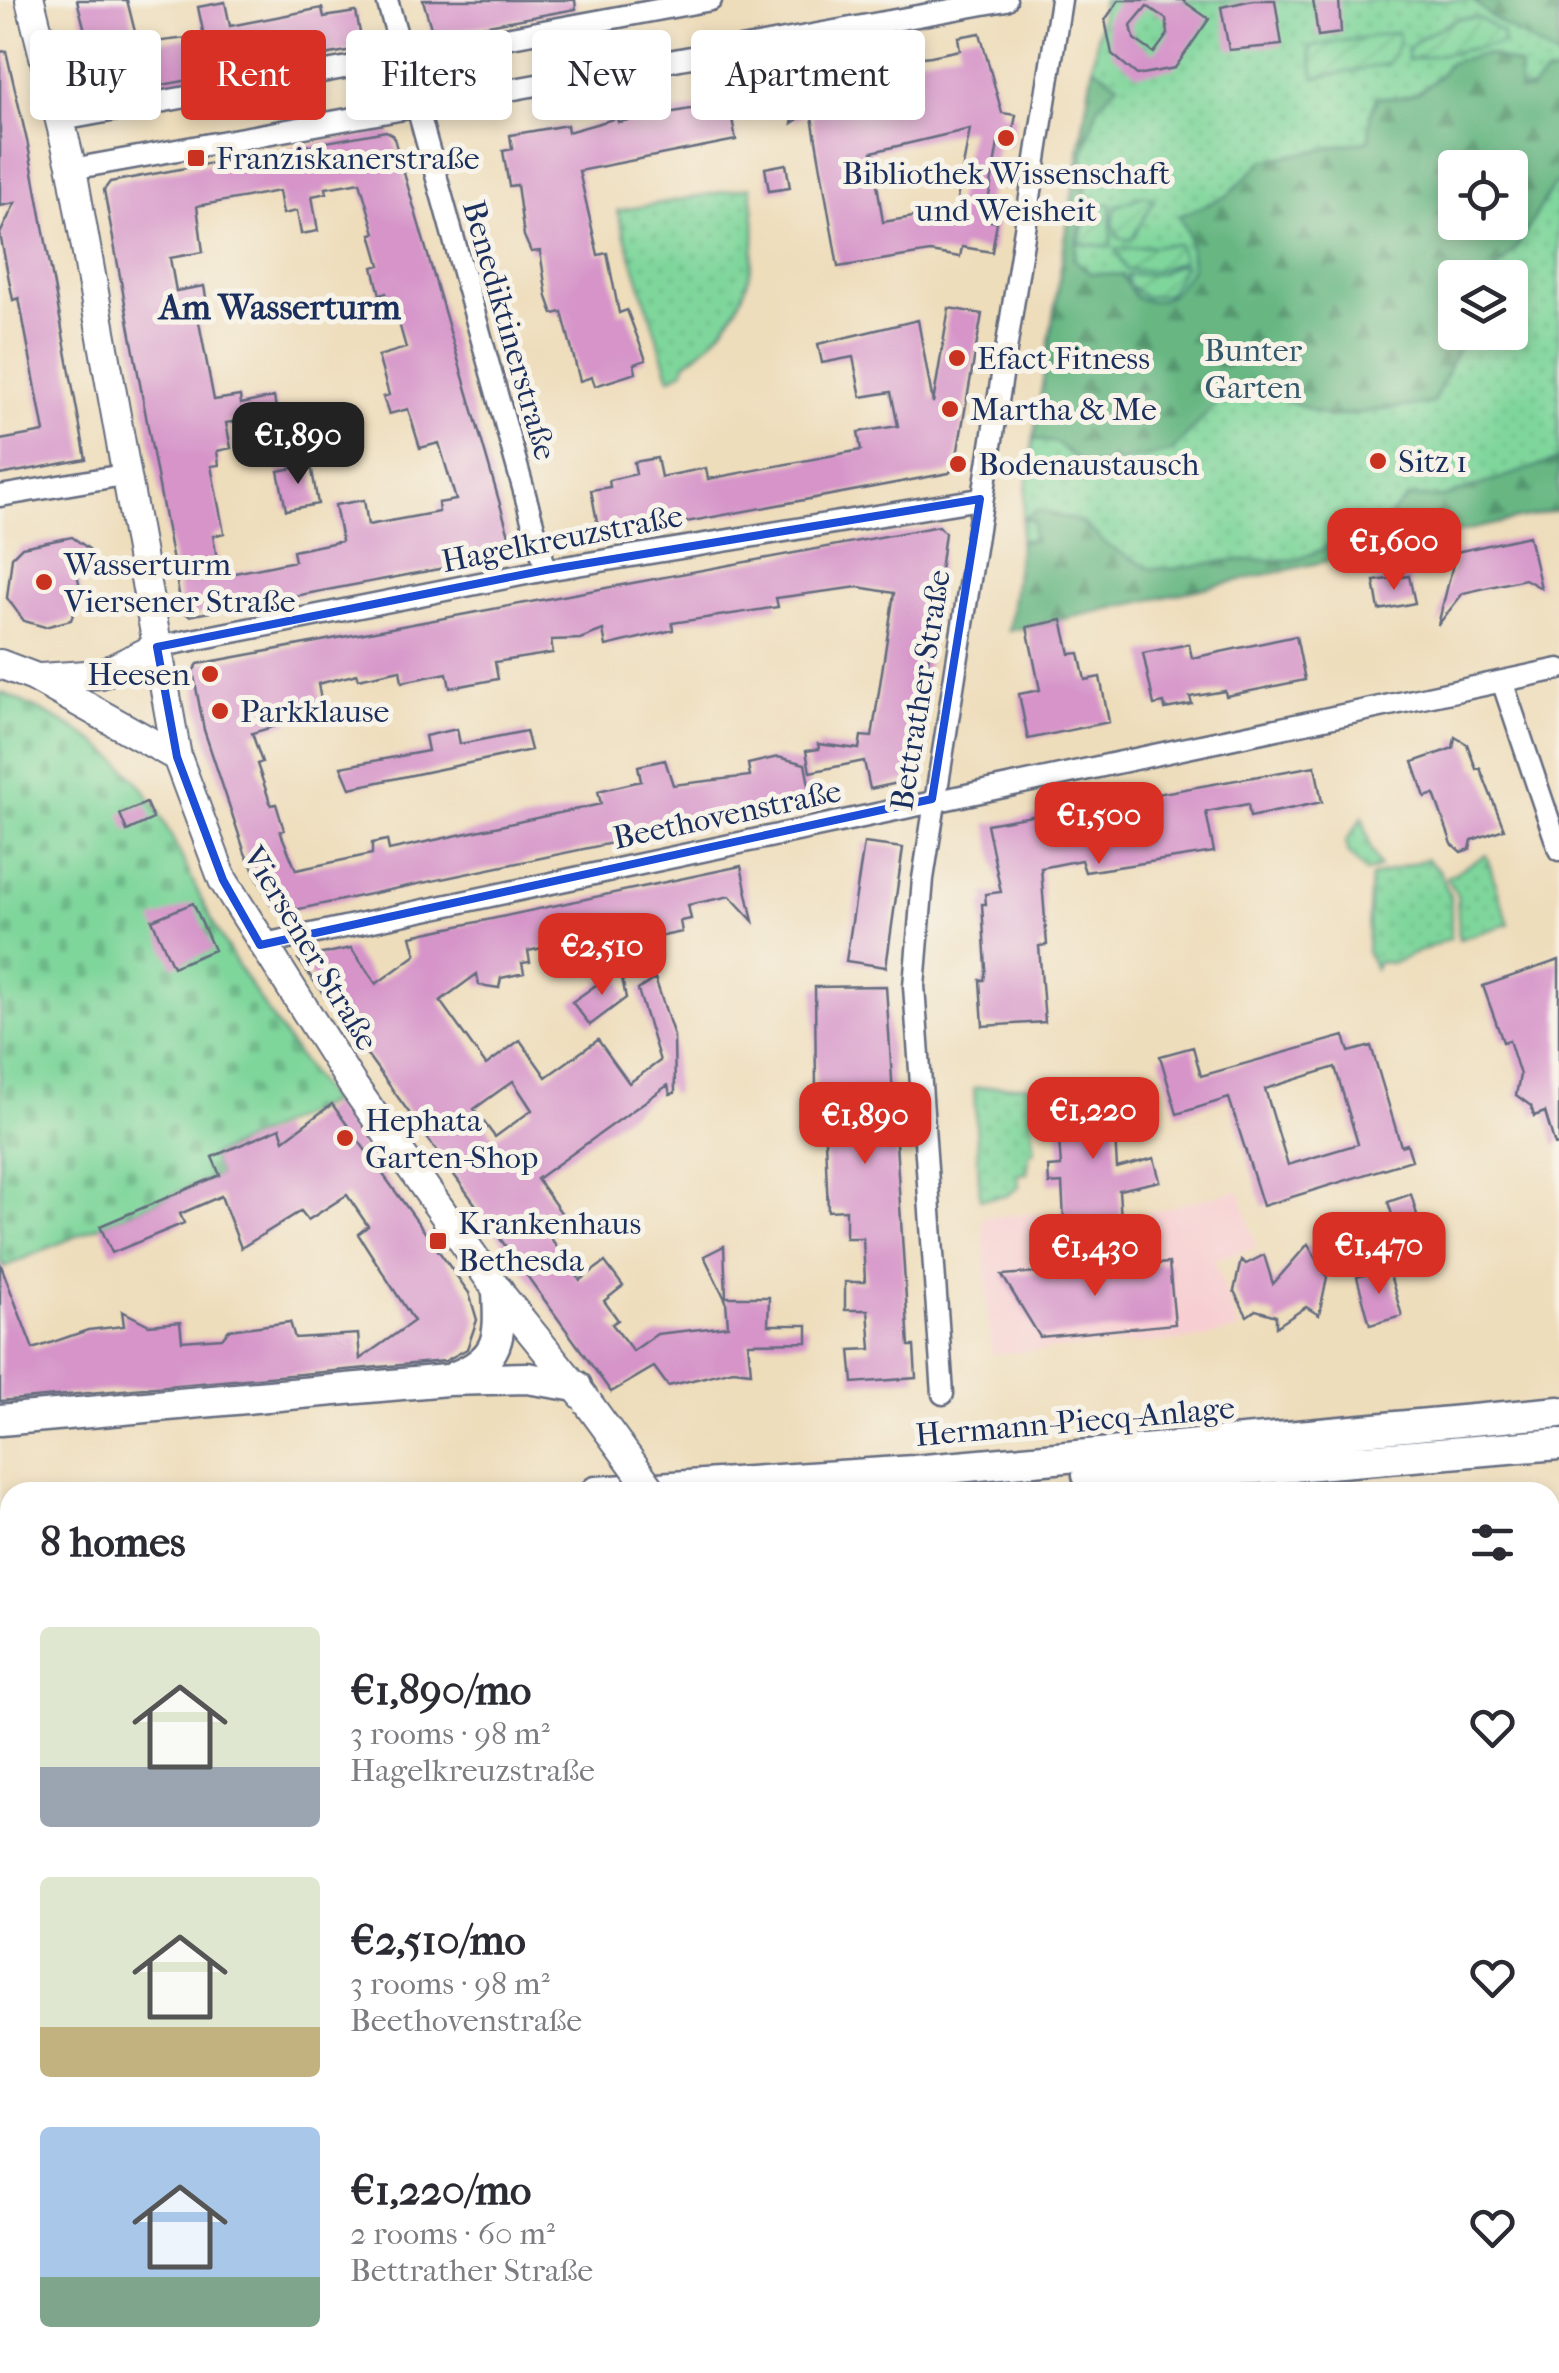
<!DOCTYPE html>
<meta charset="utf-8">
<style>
body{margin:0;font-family:"IM FELL French Canon",serif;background:#f7f7f7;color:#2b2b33;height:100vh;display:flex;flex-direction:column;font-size:38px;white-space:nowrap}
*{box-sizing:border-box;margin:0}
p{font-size:32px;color:#7c7c81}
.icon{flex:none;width:55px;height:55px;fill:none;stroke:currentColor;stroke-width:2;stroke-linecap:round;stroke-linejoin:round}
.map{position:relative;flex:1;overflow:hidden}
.side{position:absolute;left:0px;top:1482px;width:1560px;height:892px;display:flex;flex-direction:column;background:#fff;border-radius:30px 30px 0 0;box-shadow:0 5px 15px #0003}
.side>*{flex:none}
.banner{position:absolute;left:30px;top:30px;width:1000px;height:90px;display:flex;gap:20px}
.buttons{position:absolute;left:1438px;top:150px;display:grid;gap:20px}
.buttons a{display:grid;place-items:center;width:90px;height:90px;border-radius:10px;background:#fff;box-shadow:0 5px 15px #0003;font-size:50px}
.price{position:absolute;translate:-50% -85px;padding:0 22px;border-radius:20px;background:#d93025;color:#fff;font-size:32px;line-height:65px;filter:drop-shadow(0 2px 5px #0008)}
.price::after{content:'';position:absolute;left:50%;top:60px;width:30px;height:22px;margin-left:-15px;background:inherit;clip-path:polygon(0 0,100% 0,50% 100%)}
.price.on{background:#222;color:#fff}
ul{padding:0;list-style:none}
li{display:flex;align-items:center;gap:30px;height:250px;padding:0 40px}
li span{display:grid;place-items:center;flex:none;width:280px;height:200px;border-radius:10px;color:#555}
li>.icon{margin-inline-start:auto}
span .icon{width:120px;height:120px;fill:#fffc;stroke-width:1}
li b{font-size:42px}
h2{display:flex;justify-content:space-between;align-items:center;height:120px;padding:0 40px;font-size:42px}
.pill{padding:0 35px;border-radius:10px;background:#fff;box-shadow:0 5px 15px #0003;font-size:35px;line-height:90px}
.pill.on{background:#d93025;color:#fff}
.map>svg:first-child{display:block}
</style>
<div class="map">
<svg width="1559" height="2373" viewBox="0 0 1559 2373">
<defs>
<pattern id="grass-dots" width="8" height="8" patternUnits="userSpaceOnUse" patternTransform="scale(2.5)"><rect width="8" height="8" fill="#7fd69b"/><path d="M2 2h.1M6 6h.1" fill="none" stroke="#6db888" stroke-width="1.8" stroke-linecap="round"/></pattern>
<pattern id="forest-firs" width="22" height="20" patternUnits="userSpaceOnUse" patternTransform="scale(2.5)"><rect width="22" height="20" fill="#67b783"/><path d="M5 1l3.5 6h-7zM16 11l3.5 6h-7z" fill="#54956e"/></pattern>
<pattern id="cemetery-stones" width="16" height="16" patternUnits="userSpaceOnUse" patternTransform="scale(2.5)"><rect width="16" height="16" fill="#7fd69b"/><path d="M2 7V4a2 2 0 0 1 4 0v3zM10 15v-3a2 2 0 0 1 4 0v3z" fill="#6db888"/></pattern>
<pattern id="garden-furrows" width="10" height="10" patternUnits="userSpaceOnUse" patternTransform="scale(2.5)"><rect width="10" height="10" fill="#7fd69b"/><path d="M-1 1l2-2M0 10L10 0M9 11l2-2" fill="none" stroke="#6db888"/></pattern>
</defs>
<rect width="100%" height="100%" fill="#f7f3e8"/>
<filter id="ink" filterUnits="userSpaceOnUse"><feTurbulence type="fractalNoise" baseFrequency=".01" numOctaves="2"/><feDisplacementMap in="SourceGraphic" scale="20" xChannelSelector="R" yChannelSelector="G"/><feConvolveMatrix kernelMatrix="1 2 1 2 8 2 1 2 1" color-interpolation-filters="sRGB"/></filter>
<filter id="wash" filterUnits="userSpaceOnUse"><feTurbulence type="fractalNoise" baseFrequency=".0048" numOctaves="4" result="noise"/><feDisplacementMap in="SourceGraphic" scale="40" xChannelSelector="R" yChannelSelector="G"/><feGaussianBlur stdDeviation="2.25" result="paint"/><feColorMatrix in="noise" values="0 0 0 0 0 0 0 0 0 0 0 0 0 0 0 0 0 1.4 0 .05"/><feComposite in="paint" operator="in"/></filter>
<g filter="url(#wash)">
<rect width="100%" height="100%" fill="#edb"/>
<!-- built -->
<path fill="#f7cfd2" d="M1240 1190 1256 1248 1214 1259 1239 1330 1200 1339 991 1354 982 1217 1040 1213 1046 1253 1147 1245 1146 1213Z"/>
<!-- grass -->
<path fill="url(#grass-dots)" stroke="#4d827c" stroke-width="2.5" fill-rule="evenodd" d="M1103 0H1559V510L1009 631 1026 488ZM1455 168H1510V222H1455ZM1455 278H1510V332H1455Z
M750 187C764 259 747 320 685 363L684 370 670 378 617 211Z
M1363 817 1370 847 1380 867 1366 872 1349 854 1346 841Z
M1486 855 1509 924 1459 939 1457 896 1447 877Z
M1426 859 1440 871 1451 899V938L1393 963 1378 962 1375 969 1367 951 1371 877Z
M1028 1085 1035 1151 1030 1152 1027 1173 1018 1174 1019 1187 1006 1196 980 1199 974 1088Z"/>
<!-- forest -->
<path fill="url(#forest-firs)" stroke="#417370" stroke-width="2.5" fill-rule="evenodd" d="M1473 0H1559V59L1490 16Z
M1485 54 1519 65 1520 89H1532L1545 75 1559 72V183L1554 184 1517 247 1490 277 1455 278V332L1465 333 1433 403 1329 417 1255 388 1220 400 1171 452 1088 468 1056 443 1034 439 1093 66 1118 84 1098 106 1082 158 1088 181 1074 259 1090 273 1122 275 1135 297C1165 310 1177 290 1192 267L1188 234 1179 216 1227 196 1263 161 1369 140 1370 114 1378 97C1411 101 1431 89 1449 63ZM1455 168H1510V222H1455Z
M1559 459V510L1009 631 1020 540H1032L1034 521 1023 519 1037 510 1081 522 1108 546 1149 568 1172 569 1232 560H1296L1375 528 1409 497H1444Z"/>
<!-- cemetery -->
<path fill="url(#cemetery-stones)" stroke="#4d827c" stroke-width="2.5" d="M0 692C60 718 122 748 156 808 182 852 199 900 225 944 257 999 294 1051 331 1102L211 1156 219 1175 4 1267 0 1258Z"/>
<!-- garden -->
<path fill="url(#garden-furrows)" stroke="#4d827c" stroke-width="2.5" d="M1459 18H1479L1502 32 1504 43 1408 60 1407 50 1420 38Z
M1398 32 1399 43 1388 64 1315 78 1309 47Z
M1146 195 1154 200 1131 240 1119 238 1113 224 1116 206Z
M1088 204H1111V247L1079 243Z
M1178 244 1183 261 1157 270H1126L1116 249Z
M1176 265H1185L1168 294 1145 297 1129 286 1127 275 1159 274Z"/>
<g id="blocks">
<!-- building -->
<path fill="#d694c9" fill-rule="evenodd" d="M77 0H127L138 44 204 36 198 7 225 2 230 26 322 8 324 17 356 12 363 48 102 96Z
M423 0H575L576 9 433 35Z
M1119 0H1182L1209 19 1175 68 1137 75 1112 54 1105 20ZM1147 6 1166 19 1168 34 1154 53 1134 39 1131 25Z
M1253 0H1275L1282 45 1229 50 1221 7Z
M1313 0H1339L1341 33 1318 36Z
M980 33 1002 113 1016 115 1010 146 998 143 985 220 997 222 992 252 962 247 960 257 930 252 838 267 811 111 792 123 799 89 810 82 853 74 850 50 881 44 888 49 890 61 931 56 960 50 958 37ZM970 129 955 210 883 222 872 152Z
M6 51 28 145 86 459 0 475V440L44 432 19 298 13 300 0 234 15 203 0 206V52Z
M729 102 736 140 579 171 598 255 607 253 619 313 627 310 646 360 634 364 636 373 595 386 592 377 580 381 562 312 553 314 547 297 540 251 531 252 524 236 517 185 509 186 503 151 512 149 510 135 567 125 568 132 617 118 618 122Z
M386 131 393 135 513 549 508 556 189 616 182 610 104 190 110 182ZM360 182 375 233 371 234 380 265 373 267 380 295 386 293 393 317 397 316 406 348 378 356 389 395 383 397 389 414 408 409 420 448 439 443 456 500 438 503 439 512 368 525 364 500 335 505 342 541 293 551 295 561 220 576 213 536 224 533 211 466 219 465 217 451 231 448 226 423 277 414 274 397 241 404 240 396 214 400 198 317 209 314 204 286 176 291 170 258 203 252 197 206 279 191 283 214 297 211 301 234 318 231 312 196 327 193 326 188Z
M786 164 790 188 769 191 765 168Z
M949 308 982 314 955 467 949 473 600 538 591 490 610 487 609 480 636 474 634 462 657 458 661 477 706 468 708 479 861 450 858 432 898 426 891 392 861 397 853 357 822 363 818 344 918 320 933 403Z
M311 465 318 504 286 510 278 471Z
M939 526 945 533 913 775 907 781 870 789 864 761 810 772 806 751 819 749 818 744 859 749 861 736 872 737 894 593 858 587 776 598 778 607 672 623 673 630 606 646 603 630 580 639 551 640 553 653 495 662 498 679 450 688 447 673 402 682 400 670 358 679 357 674 318 684 321 700 287 709 290 722 252 733 262 762 257 764 271 805 276 804 284 830 280 831 296 870 372 854V843L387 840 389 850 601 804 598 791 641 781 638 766 665 760 673 785 750 776 748 764 778 757 805 764 812 801 285 912 271 905 245 853 204 730 193 671 198 664Z
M1529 536 1541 588 1525 579 1463 593 1438 625 1456 552Z
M72 537 89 549 76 568 81 593 71 620 45 627 24 621 7 598 12 557 22 547Z
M1409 576 1415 603 1379 610 1374 581Z
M1062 620 1070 654 1079 653 1085 680 1100 677 1109 722 1028 739 1019 694 1040 690 1027 627Z
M1296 636 1305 680 1226 696 1225 691 1190 697 1192 704 1165 709 1164 703 1154 705 1143 653 1189 644 1192 658Z
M457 729 460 744 526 731 531 750 350 788 341 767 428 751 425 736Z
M1455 737 1467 744 1476 769 1480 768 1504 829 1472 840 1470 849 1461 852 1452 844 1434 794 1425 797 1413 762 1453 748Z
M1315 766 1322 802 1250 817 1248 804 1206 812 1214 852 1085 872 1081 860 1041 868 1047 945 1039 946 1045 1022 983 1026 980 980H984L986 969 982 904H986L985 894 1001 892 987 824Z
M146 803 153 819 127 831 120 814Z
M864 843 903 848 886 967 846 961Z
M741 866 753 921 730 896 688 905 691 919 680 921 682 932 644 940 646 948 617 954 613 933 528 951 530 962 522 963 524 973 501 978 499 988 479 985 477 974 440 1001 486 1065 520 1040 546 1077 598 1040 629 1083 660 1061 638 990 655 978 674 1036 675 1093 670 1094 668 1085 537 1179 567 1221 548 1234 580 1280 605 1262 623 1286 604 1301 618 1320 612 1324 633 1351 657 1334 728 1326 726 1301 704 1256 724 1246 726 1297H769L768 1325H807V1342L748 1343 751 1372 733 1370 668 1386 654 1367 611 1392 298 959 351 948 376 984 416 955 411 936ZM513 1081 532 1110 495 1137 474 1109Z
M193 903 214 950 173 967 152 920Z
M1559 960V1144L1555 1145 1545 1112 1534 1116 1531 1106 1516 1095 1520 1075 1509 1040 1503 1042 1483 986Z
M620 968 626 998 590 1025 572 1002Z
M886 986 909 1346H914L916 1378 853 1383 850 1350 871 1349 868 1310H845V1282H865L863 1238H846V1210L828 1211 823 1091H816L815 987Z
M1344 1036 1349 1052 1371 1046 1401 1146 1407 1144 1412 1160 1263 1206 1229 1098 1177 1114 1160 1056 1193 1047 1201 1076ZM1335 1067 1358 1144 1288 1165 1265 1089Z
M1112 1084 1117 1168 1154 1158 1160 1181 1119 1190 1122 1234 1065 1237 1062 1183 1049 1184 1048 1167 1061 1166 1055 1088Z
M332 1104 469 1293 477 1320 467 1349 445 1361 0 1401V1263L33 1349 88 1330 124 1326 122 1311 149 1325 180 1322 182 1341 222 1338 229 1330 290 1322 295 1338 358 1334 360 1359 414 1321 358 1234 368 1226 347 1195 308 1220 301 1211 241 1248 221 1196 180 1214 184 1223 112 1253 100 1226 220 1175 212 1157 280 1128 284 1140Z
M1411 1194 1423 1236 1401 1243 1388 1202Z
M1308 1244 1327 1277 1319 1315 1306 1307 1276 1327V1316L1256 1310 1247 1316 1234 1291 1241 1260 1246 1264 1264 1255 1273 1284Z
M1169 1263 1175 1324 1040 1337 1002 1275Z
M1388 1268 1402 1316 1370 1325 1357 1277Z"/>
</g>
</g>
<g filter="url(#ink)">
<use href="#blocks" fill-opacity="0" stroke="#656c7f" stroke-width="2.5"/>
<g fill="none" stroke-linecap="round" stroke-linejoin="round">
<!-- street casing -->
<g stroke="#656c7f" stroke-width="25">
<path id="street" d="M387 0 403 56
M417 107 546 570
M62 120 711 0
M72 169 1006 0
M0 496 129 474
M157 647 546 570 980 499
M1502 681 1559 850
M260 945 1559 669
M943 1394 914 986 923 879 1061 0
M1550 1703 1559 1696
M0 2067 10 2068
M1550 2320 1559 2317
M1068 2365 1071 2373
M61 2373 62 2365"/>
</g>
<!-- secondary casing -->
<g stroke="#656c7f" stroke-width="32">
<path id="secondary" d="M30 0 72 169 177 757 223 880 352 1084 498 1291 583 1396
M0 664 34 677 177 757
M40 678 102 674 157 647
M1463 2365 1468 2373
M1503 2365 1508 2373
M1385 2373 1401 2365"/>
</g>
<!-- primary casing -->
<g stroke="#656c7f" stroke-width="35">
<path id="primary" d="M455 1377C502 1358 500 1336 498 1291
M0 1420 447 1380 527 1378 576 1386
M1088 1475 1280 1467 1559 1444
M596 1492 914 1471 1559 1412
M0 1558 10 1557
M0 1606 10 1605"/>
</g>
<!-- street -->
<use href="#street" stroke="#fff" stroke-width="20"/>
<!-- secondary -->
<use href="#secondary" stroke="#fff" stroke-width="28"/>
<!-- primary -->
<use href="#primary" stroke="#fff" stroke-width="30"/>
<!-- secondary-bridge casing -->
<g stroke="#656c7f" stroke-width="32" stroke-linecap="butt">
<path id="secondary-bridge" d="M588 1403 653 1492"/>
</g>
<!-- secondary-bridge -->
<use href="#secondary-bridge" stroke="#fff" stroke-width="28"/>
</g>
</g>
<!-- marked area -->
<path fill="none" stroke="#1d4ed8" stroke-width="8" stroke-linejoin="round" d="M980 499 932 799 260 945 223 880 177 757 157 647 546 570Z"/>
<!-- markers -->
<g fill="#c8321e" stroke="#f7f3e8" stroke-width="4">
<circle cx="1006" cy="138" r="10"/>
<rect x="186" y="148" width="20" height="20" rx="5"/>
<circle cx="957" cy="358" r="10"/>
<circle cx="950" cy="409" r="10"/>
<circle cx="1378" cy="461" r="10"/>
<circle cx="958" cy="464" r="10"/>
<circle cx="44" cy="582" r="10"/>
<circle cx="210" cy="674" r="10"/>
<circle cx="220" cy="711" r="10"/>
<circle cx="345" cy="1138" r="10"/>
<rect x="428" y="1231" width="20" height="20" rx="5"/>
</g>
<g text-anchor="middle" stroke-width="10" stroke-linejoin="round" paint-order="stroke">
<!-- poi labels -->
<g font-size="32" fill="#1b2f5e" stroke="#f7f3e8" text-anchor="start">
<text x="216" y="169">Franziskanerstraße</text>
<text x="1006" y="184" text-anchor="middle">Bibliothek Wissenschaft<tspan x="1006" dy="37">und Weisheit</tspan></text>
<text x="977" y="369">Efact Fitness</text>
<text x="970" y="420">Martha &amp; Me</text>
<text x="1398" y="472">Sitz 1</text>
<text x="978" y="475">Bodenaustausch</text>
<text x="64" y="575">Wasserturm<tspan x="64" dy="37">Viersener Straße</tspan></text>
<text x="190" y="685" text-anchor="end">Heesen</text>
<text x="240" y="722">Parkklause</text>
<text x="365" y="1131">Hephata<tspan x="365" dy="37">Garten-Shop</tspan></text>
<text x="458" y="1234">Krankenhaus<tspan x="458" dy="37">Bethesda</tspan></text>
</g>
<!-- street labels -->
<g font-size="32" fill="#1b2f5e" stroke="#f7f3e8">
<text transform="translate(510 330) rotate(74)" y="11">Benediktinerstraße</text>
<text transform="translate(562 538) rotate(-11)" y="11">Hagelkreuzstraße</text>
<text transform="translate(920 690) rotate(-81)" y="11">Bettrather Straße</text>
<text transform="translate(727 814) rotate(-12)" y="11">Beethovenstraße</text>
<text transform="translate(311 948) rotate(59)" y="11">Viersener Straße</text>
<text transform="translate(1075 1421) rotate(-5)" y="11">Hermann-Piecq-Anlage</text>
</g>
<!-- park labels -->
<g font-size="32" fill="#34596d" stroke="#f7f3e8">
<text x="1253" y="361">Bunter<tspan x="1253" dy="37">Garten</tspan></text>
</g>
<!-- neighbourhood labels -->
<g font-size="35" font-weight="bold" fill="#1b2f5e" stroke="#f7f3e8">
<text x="280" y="319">Am Wasserturm</text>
</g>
</g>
</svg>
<div class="buttons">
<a><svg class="icon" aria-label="locate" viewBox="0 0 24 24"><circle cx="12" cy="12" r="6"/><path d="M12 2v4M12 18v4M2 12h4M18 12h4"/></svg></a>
<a><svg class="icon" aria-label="layers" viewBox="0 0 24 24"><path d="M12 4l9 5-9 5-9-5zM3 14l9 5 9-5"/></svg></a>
</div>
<b class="price on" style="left:298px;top:487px">€1,890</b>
<b class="price" style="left:1394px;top:593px">€1,600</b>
<b class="price" style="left:1099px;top:867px">€1,500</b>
<b class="price" style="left:602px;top:998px">€2,510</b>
<b class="price" style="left:1093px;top:1162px">€1,220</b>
<b class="price" style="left:865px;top:1167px">€1,890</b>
<b class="price" style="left:1379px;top:1297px">€1,470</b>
<b class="price" style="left:1095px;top:1299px">€1,430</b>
<div class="banner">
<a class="pill">Buy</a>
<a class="pill on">Rent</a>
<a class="pill">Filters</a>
<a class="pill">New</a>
<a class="pill">Apartment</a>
</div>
<section class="side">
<h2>8 homes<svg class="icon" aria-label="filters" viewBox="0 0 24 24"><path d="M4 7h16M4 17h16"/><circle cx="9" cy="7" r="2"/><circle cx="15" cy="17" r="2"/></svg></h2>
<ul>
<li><span style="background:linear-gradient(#dfe7d0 70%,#9aa5b1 0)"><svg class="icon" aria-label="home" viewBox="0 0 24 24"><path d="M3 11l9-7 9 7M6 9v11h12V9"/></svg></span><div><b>€1,890/mo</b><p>3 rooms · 98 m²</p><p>Hagelkreuzstraße</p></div><svg class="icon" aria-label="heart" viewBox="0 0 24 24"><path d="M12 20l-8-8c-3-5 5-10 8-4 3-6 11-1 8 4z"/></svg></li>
<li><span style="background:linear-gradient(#dfe7d0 75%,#c2b280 0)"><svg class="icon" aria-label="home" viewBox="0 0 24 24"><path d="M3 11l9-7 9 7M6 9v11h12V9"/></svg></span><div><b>€2,510/mo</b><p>3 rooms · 98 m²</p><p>Beethovenstraße</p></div><svg class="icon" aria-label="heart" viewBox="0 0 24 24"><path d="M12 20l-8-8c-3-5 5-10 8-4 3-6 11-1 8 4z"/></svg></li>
<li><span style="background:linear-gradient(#a9c7e8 75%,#7fa58c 0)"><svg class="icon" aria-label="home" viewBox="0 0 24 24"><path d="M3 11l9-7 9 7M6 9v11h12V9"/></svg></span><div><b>€1,220/mo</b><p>2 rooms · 60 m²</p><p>Bettrather Straße</p></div><svg class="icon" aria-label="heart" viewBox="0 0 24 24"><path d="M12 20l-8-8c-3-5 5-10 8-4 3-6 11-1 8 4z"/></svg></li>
</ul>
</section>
</div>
